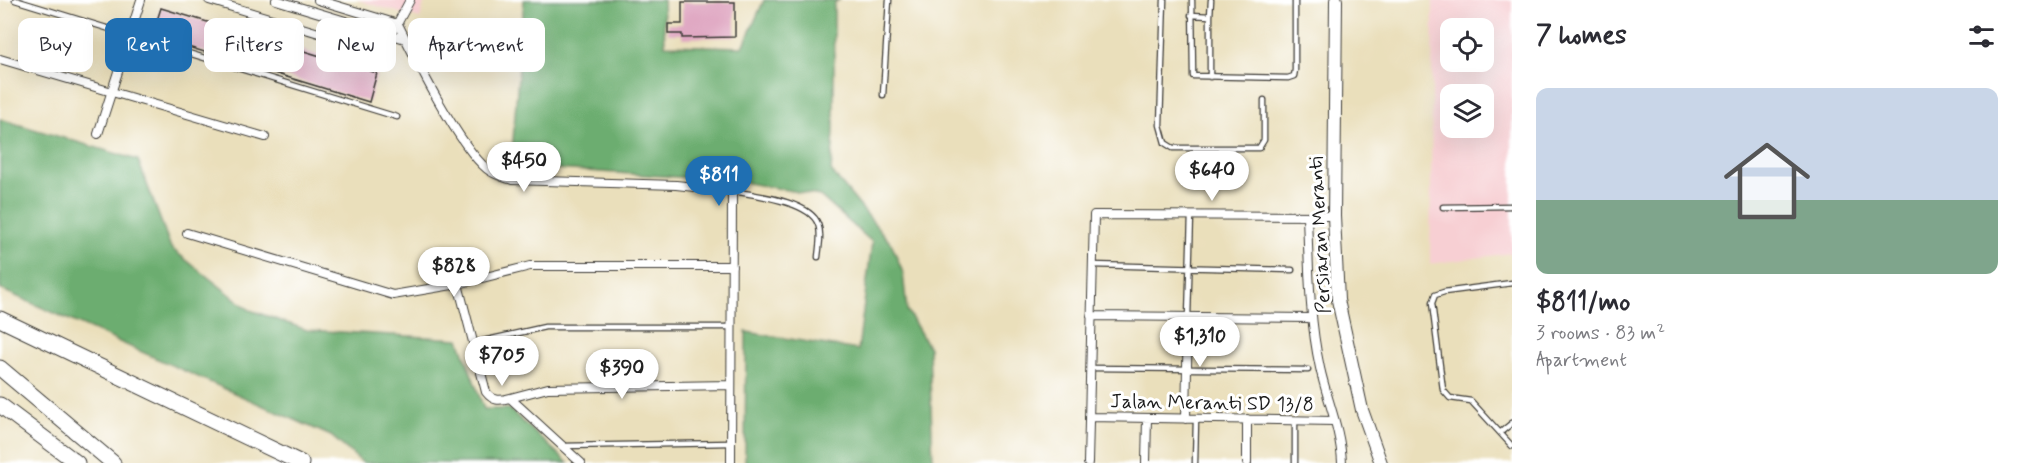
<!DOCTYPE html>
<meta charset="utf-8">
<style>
body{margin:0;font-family:Mynerve,sans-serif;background:#f7f7f7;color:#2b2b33;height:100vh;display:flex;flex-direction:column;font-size:22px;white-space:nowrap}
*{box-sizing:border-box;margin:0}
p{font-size:20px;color:#7c7c81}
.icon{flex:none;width:33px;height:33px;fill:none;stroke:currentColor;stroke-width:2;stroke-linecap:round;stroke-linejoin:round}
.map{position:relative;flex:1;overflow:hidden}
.sheet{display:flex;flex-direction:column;background:#fff;width:510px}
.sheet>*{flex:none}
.banner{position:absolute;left:18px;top:18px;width:570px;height:54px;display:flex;gap:12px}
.fabs{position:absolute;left:1440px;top:18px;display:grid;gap:12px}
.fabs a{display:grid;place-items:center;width:54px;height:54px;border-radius:12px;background:#fff;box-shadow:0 6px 24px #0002;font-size:30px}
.price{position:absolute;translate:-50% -51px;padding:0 14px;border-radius:21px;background:#fff;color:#222;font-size:20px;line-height:39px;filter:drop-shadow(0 2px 3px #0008)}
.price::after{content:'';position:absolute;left:50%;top:36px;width:18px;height:14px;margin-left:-9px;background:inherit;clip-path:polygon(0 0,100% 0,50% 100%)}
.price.active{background:#1f6fb2;color:#fff}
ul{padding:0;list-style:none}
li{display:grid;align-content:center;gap:12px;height:318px;padding:0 24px}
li+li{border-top:2px solid #e1e1e2}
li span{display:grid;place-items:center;height:186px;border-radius:12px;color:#555}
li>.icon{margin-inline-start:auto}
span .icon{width:108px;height:108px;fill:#fffc;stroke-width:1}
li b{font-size:26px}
h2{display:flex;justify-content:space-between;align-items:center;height:72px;padding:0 24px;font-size:26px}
.chip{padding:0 21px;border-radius:12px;background:#fff;box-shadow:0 6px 24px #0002;font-size:21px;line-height:54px}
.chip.active{background:#1f6fb2;color:#fff}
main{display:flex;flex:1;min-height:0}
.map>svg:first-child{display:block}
</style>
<main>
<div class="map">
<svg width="1512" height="463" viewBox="0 0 1512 463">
<rect width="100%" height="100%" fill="#fff"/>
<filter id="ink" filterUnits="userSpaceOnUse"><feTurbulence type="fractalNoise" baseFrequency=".0167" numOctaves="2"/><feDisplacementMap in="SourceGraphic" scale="12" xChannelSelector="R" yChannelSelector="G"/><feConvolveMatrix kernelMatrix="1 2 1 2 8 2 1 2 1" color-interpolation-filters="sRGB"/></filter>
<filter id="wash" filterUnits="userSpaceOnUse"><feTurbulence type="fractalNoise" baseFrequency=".008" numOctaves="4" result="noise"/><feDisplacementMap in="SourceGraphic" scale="24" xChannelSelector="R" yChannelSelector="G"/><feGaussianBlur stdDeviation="1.35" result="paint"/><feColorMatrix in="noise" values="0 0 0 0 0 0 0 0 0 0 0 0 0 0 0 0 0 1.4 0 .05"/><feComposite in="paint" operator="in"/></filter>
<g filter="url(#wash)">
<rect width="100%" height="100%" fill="#eadfbb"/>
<!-- built -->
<path fill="#f7cfd3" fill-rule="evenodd" d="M357 0H425L420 19Z
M1433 0H1512V253L1430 264ZM1450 28H1484V62H1450ZM1450 94H1484V128H1450Z"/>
<!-- forest -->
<path fill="#6cad70" stroke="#446446" stroke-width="1.5" d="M524 0H663L665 45 743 47 764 0H839L834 3V132L831 171 892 245 903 273 907 310 929 348 933 463H745L746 332 858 350 872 242 820 196 737 181 511 166Z
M0 119 138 160 171 248 250 310 307 330 459 339 484 409H509L568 463H363L331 436 0 289Z"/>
<g id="blocks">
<!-- building -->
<path fill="#dfa6c1" d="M682 2H735V37L682 38V34H668V24H682Z
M161 8 377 73 369 102 152 36Z"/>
</g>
</g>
<g filter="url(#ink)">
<use href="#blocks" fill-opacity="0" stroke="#3b3934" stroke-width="1.5"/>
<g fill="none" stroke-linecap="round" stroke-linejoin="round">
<!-- lane casing -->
<g stroke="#3b3934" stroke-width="7">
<path id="lane" d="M15 0 397 117
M1164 0 1160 125 1165 143 1173 148H1259L1264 140V100
M1192 0 1193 76 1288 78 1294 76 1295 70V0
M1191 15 1210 16 1211 0
M1210 77V16
M883 95 889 0
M732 191C754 195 810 201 818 224 822 234 819 246 818 257
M1443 207 1512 206
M1092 265 1292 270
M1512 283 1444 292 1435 295 1432 303 1443 390 1450 398 1471 401 1512 446
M1188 317 1191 215
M474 343 545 327H732
M1090 368 1308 370
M1295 420V463
M1501 432 1512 423
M563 446 731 443
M1195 463 1196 419"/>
</g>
<!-- street casing -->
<g stroke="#3b3934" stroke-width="10">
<path id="street" d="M209 0 372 49
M276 0 405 39
M318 0 398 24C416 60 458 145 487 169 494 175 503 177 512 180L676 185 732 191 731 463
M395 28 410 0
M0 59 265 137
M98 134 141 0
M1307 216C1309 267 1309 318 1320 368 1327 400 1341 430 1342 463
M187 233 393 295 458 284 530 266H732
M458 284 486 392C493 401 499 401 510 398L581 463
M1091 316 1311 318
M510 398 548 388 731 385
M1089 417 1334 421
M1186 419 1188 317
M1247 419V463
M1088 463 1094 215 1334 216
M1146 463 1147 418"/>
</g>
<!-- secondary casing -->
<g stroke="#3b3934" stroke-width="14">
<path id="secondary" d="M1336 0 1334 216 1338 300 1362 410 1381 463"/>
</g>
<!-- highway casing -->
<g stroke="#3b3934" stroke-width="17">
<path id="highway" d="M0 319 301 463
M0 368 113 463
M0 405 77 463"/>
</g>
<!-- lane -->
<use href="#lane" stroke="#fff" stroke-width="4.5"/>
<!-- street -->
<use href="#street" stroke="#fff" stroke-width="8"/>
<!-- secondary -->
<use href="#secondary" stroke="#fff" stroke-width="12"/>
<!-- highway -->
<use href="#highway" stroke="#fff" stroke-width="15"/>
</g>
</g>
<g text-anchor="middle" stroke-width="6" stroke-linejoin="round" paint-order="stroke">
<!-- street labels -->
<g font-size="20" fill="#1c1c1c" stroke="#fff">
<text transform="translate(1319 235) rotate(-93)" y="7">Persiaran Meranti</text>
<text transform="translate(1212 402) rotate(1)" y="7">Jalan Meranti SD 13/8</text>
</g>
</g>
</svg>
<div class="fabs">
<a><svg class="icon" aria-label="locate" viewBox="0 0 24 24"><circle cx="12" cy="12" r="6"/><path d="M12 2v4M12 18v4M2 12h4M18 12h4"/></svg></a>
<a><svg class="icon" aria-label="layers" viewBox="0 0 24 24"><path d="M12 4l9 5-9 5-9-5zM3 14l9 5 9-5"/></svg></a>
</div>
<b class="price" style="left:524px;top:193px">$450</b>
<b class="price" style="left:1212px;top:202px">$640</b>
<b class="price active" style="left:719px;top:207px">$811</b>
<b class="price" style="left:454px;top:298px">$828</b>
<b class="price" style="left:1200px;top:368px">$1,310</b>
<b class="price" style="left:502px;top:387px">$705</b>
<b class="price" style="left:622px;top:400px">$390</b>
<div class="banner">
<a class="chip">Buy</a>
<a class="chip active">Rent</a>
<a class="chip">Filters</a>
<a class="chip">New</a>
<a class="chip">Apartment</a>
</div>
</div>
<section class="sheet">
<h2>7 homes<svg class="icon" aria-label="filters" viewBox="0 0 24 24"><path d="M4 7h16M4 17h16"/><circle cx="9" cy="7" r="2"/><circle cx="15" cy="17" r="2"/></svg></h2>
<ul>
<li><span style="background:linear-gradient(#c9d6e8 60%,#7fa58c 0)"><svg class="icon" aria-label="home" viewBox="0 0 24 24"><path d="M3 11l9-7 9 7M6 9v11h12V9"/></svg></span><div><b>$811/mo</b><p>3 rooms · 83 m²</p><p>Apartment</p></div></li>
</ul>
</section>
</main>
